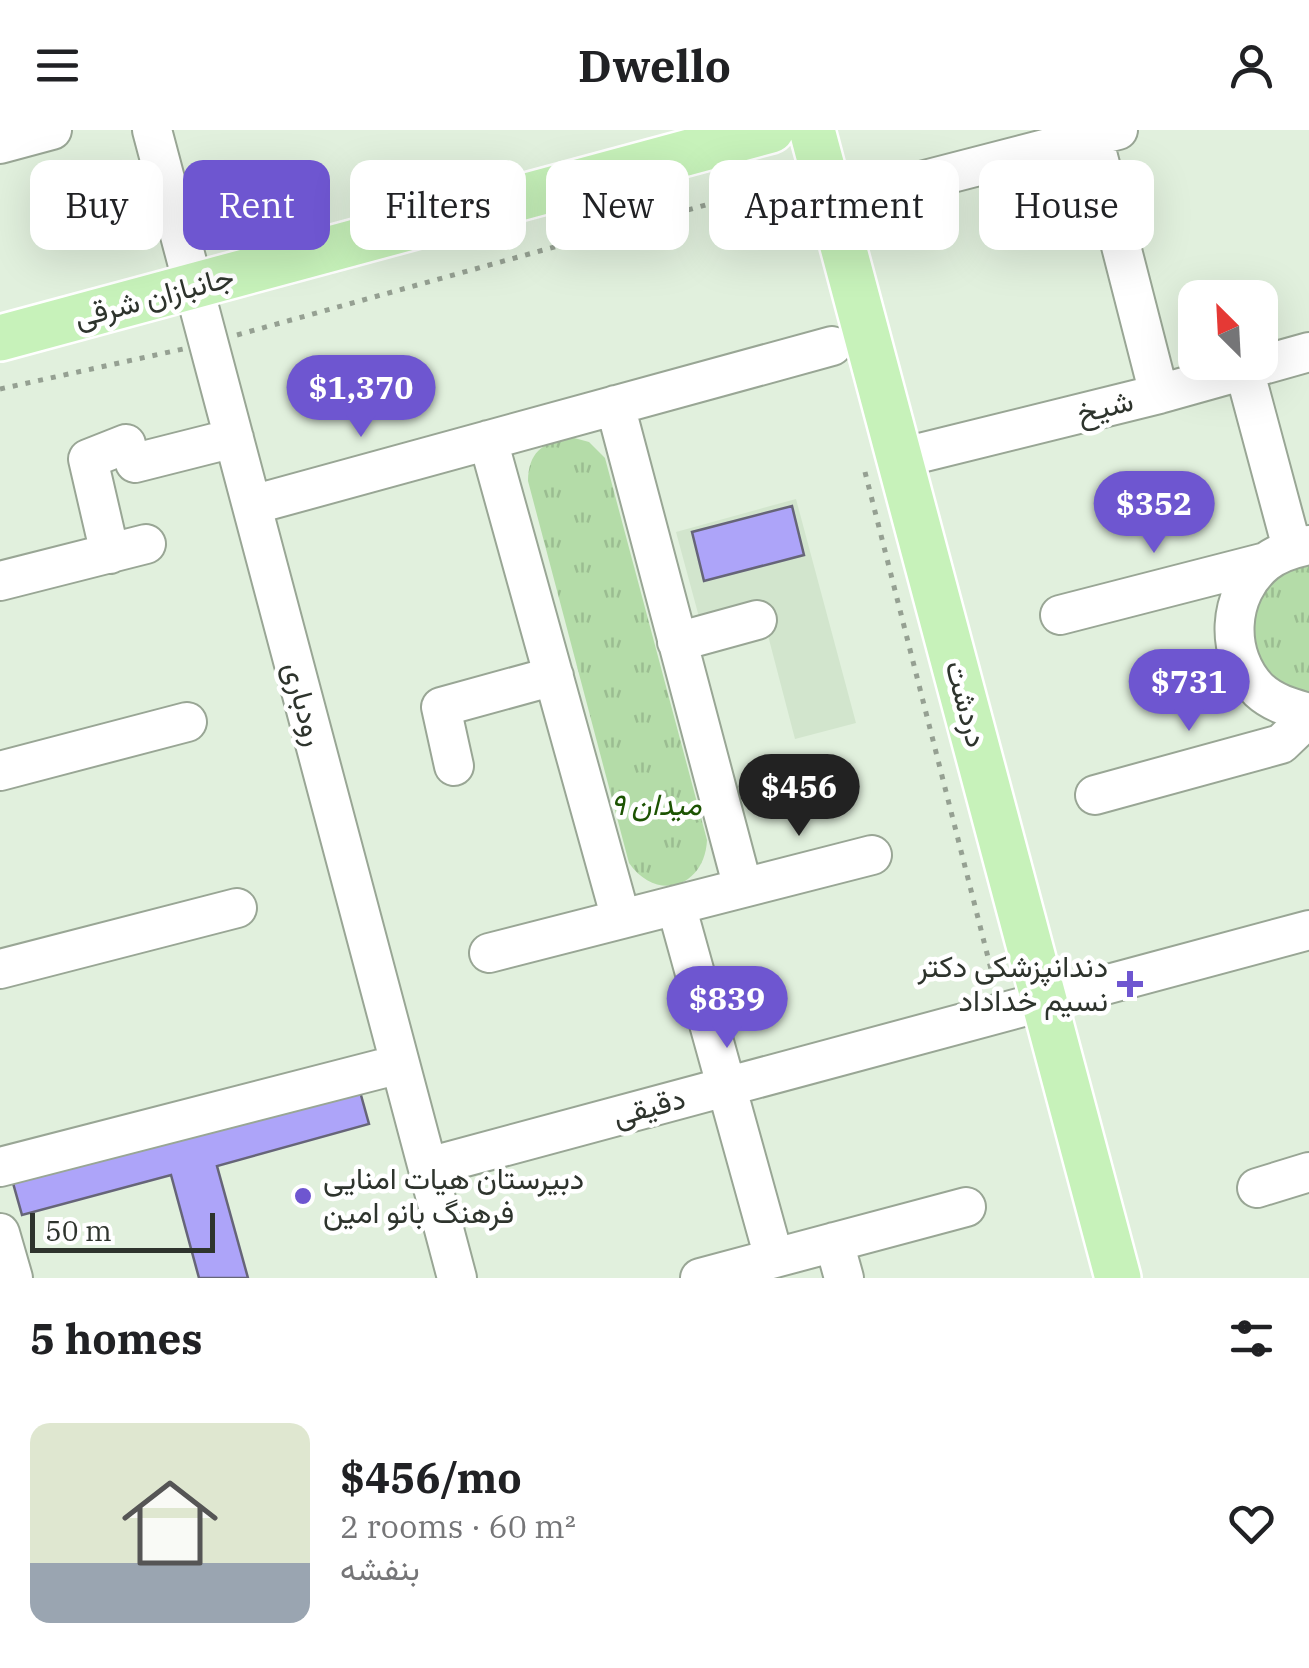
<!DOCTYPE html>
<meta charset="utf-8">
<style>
body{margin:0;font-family:"IBM Plex Serif",Vazirmatn,serif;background:#f6f6f6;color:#202124;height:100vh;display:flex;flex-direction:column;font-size:38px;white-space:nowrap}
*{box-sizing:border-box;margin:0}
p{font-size:32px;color:#757577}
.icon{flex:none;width:55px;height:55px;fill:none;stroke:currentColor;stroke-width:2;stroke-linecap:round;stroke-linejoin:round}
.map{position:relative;height:1148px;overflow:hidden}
.drawer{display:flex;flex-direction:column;background:#fff;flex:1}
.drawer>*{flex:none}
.banner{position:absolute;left:30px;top:30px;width:1250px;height:90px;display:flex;gap:20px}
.needle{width:65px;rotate:336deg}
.buttons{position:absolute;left:1178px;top:150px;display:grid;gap:20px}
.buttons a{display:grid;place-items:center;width:100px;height:100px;border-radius:20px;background:#fff;box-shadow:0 10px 40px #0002;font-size:50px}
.scale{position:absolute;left:30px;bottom:25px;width:185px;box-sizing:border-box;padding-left:10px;border:5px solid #2e342d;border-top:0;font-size:28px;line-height:35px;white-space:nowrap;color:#2e342d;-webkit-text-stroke:8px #fff;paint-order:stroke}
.price{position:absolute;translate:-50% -85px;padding:0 22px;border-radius:35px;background:#6e56d0;color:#fff;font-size:32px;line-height:65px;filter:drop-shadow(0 2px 5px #0008)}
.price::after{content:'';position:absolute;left:50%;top:60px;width:30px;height:22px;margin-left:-15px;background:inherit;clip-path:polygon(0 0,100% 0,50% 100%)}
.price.on{background:#222;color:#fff}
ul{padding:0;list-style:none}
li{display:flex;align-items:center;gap:30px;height:250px;padding:0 30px}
li span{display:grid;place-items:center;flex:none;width:280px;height:200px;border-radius:20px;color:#555}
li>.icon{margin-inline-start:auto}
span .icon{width:120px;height:120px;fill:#fffc;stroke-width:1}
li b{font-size:42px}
h2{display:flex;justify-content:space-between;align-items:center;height:120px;padding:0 30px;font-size:42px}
.tag{padding:0 35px;border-radius:20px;background:#fff;box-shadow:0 10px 40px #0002;font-size:35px;line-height:90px}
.tag.on{background:#6e56d0;color:#fff}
header{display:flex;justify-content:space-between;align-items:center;height:130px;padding:0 30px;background:#fff;font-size:45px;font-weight:700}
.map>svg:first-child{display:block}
</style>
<header><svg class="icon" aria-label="menu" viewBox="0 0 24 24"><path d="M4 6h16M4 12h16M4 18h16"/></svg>Dwello<svg class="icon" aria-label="person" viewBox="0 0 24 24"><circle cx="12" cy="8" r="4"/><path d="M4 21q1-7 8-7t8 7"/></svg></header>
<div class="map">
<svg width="1309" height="1148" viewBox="0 0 1309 1148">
<defs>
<pattern id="park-tufts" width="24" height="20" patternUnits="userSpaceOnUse" patternTransform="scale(2.5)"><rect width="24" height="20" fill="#b4dca8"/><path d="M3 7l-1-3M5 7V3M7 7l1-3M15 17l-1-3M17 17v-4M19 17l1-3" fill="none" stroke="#9bbd91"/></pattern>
</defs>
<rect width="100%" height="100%" fill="#e1f0dd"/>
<!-- built -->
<path fill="#d2e5cd" d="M796 369 856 593 795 609 759 471 699 487 676 402Z"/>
<!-- park -->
<path fill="url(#park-tufts)" d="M567 306 589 312 605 328 707 710C705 757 657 773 629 733L528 351C529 322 541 315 567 306Z
M1309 433V566C1293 561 1278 557 1267 544 1233 505 1257 439 1309 433Z"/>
<!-- building -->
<path fill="#ada4f9" stroke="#666578" stroke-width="2.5" d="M792 376 804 425 704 451 692 402Z
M359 958 369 994 217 1036 248 1148H199L171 1045 22 1085 13 1053Z"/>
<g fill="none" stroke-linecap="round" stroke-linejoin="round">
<!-- minor casing -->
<g stroke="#99a695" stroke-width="42">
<path id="minor" d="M152 0 457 1148
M1093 7 1159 264
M0 14 52 0
M832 74 1118 0
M1244 239 1292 418
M615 275 743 758
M488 310 621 789
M900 328 1159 264 1309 222
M135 333 234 308
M252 375 832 216
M1309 415C1294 418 1277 423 1265 433 1227 464 1224 525 1259 560 1273 573 1291 578 1309 583
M110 424 88 329 126 314
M0 451 146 414
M1060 485 1266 432
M677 512 757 490
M454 636 441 577 554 546
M0 641 187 592
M1095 665 1281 614 1309 587
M676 775 774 1128
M489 823 872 725
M0 839 237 778
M0 1037 400 934
M428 1037 1309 800
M1257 1058 1309 1042
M0 1103 13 1148
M834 1112 844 1148
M700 1148 966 1077"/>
</g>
<!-- major casing -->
<g stroke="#fff" stroke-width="50">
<path id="major" d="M812 0 1118 1148
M0 208 771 0"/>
</g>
<!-- path -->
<path stroke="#95a092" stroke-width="5" stroke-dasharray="5 8" stroke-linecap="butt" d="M237 205 767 58 796 75
M0 259 183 219
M865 342 995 855"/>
<!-- minor -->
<use href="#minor" stroke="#fff" stroke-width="38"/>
<!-- major -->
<use href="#major" stroke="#c7f2ba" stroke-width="45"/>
</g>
<!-- markers -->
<g fill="#6e56d0" stroke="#fff" stroke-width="4">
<path d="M1125 839h10v10h10v10h-10v10h-10v-10h-10v-10h10z"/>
<circle cx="303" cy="1066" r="10"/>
</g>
<g text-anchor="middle" stroke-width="9" stroke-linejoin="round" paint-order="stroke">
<!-- street labels -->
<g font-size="30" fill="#2e342d" stroke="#fff">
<text transform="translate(154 167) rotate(-15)" y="10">جانبازان شرقی</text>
<text transform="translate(1105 277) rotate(-14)" y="10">شیخ</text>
<text transform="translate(304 574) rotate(75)" y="10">رودباری</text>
<text transform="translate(966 574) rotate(75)" y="10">دردشت</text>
<text transform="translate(649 977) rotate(-15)" y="10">دقیقی</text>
</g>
<!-- park labels -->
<g font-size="30" font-style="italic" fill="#1c5302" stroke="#fff">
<text x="656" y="685">میدان ۹</text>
</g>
<!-- poi labels -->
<g font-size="30" fill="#2e342d" stroke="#fff" text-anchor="end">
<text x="1108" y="847">دندانپزشکی دکتر<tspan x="1108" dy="34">نسیم خداداد</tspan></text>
<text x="323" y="1059" text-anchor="start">دبیرستان هیات امنایی<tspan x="323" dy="34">فرهنگ بانو امین</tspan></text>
</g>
</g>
</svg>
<div class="buttons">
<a><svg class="needle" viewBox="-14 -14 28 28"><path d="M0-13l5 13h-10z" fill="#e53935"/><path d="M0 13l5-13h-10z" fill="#757577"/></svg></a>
</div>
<div class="scale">50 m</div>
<b class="price" style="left:361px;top:310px">$1,370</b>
<b class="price" style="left:1154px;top:426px">$352</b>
<b class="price" style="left:1189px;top:604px">$731</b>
<b class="price on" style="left:799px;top:709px">$456</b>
<b class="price" style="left:727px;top:921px">$839</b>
<div class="banner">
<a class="tag">Buy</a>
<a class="tag on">Rent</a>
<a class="tag">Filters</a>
<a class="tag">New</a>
<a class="tag">Apartment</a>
<a class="tag">House</a>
</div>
</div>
<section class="drawer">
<h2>5 homes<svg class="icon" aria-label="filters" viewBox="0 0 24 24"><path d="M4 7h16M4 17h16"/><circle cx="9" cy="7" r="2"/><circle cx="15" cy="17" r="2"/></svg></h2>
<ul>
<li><span style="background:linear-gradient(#dfe7d0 70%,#9aa5b1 0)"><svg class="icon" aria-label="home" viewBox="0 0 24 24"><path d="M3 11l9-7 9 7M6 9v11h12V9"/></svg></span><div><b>$456/mo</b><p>2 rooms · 60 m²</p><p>بنفشه</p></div><svg class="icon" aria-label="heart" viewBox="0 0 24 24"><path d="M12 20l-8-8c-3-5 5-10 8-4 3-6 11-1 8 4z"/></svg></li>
</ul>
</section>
